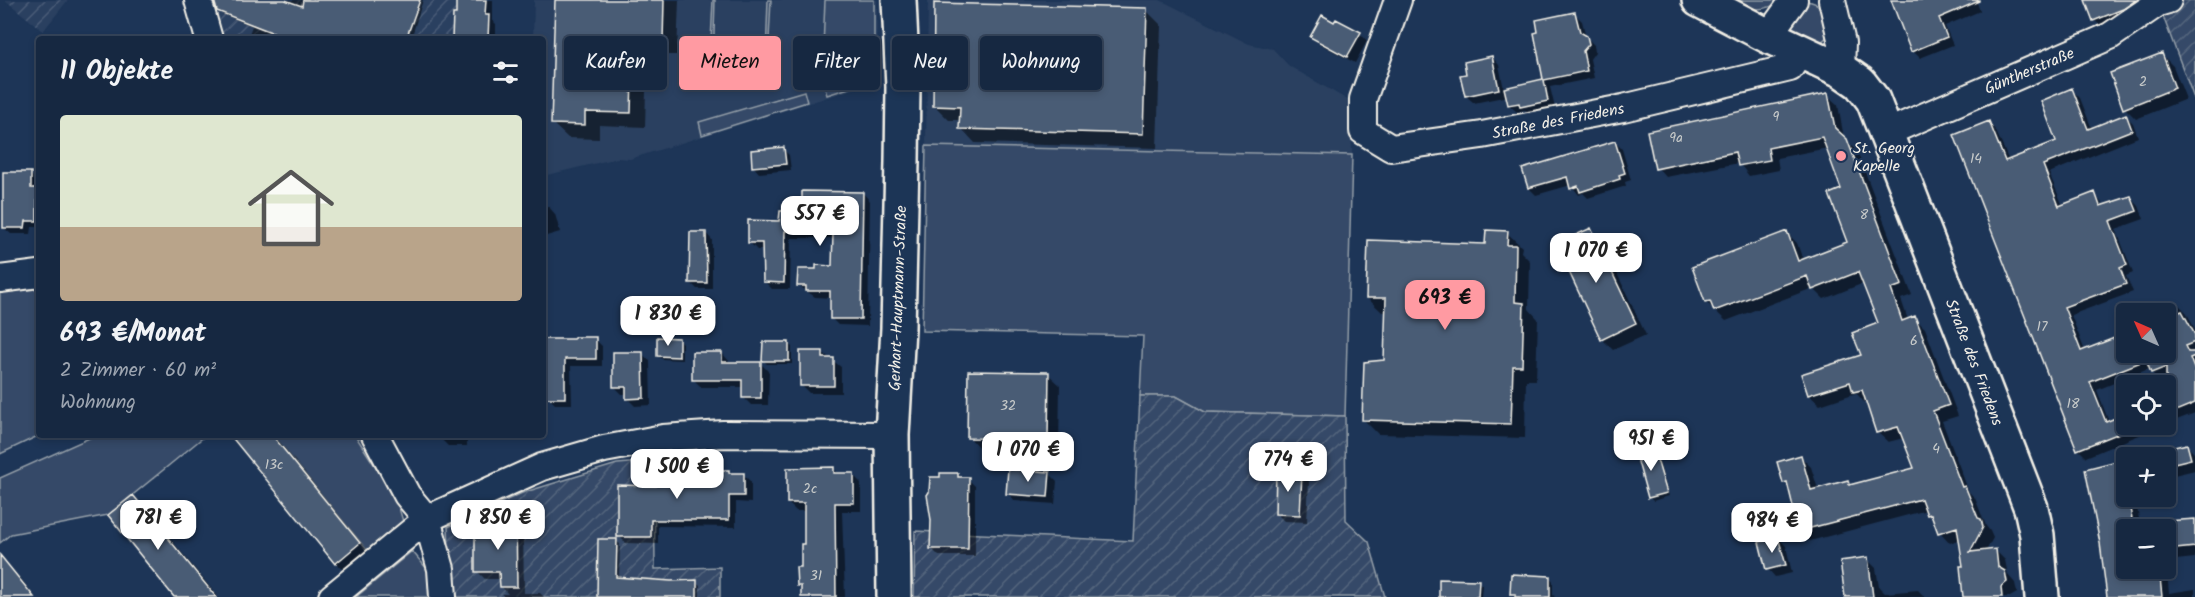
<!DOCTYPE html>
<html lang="de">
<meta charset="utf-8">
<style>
body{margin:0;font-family:Kalam,sans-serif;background:#23344c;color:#f1f3f6;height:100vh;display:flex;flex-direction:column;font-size:22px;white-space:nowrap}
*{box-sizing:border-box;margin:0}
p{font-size:20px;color:#9ea6b1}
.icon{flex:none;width:33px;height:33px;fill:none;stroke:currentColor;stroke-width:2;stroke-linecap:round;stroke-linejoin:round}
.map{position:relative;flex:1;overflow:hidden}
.side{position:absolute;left:36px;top:36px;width:510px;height:402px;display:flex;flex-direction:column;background:#162841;border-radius:6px;box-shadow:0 3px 9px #0003,0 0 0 2px #35445a}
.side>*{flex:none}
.top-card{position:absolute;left:564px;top:36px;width:570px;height:54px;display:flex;gap:12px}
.needle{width:39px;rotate:315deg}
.fabs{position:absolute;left:2116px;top:303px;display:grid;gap:12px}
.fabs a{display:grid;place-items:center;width:60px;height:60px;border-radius:6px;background:#162841;box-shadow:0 3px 9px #0003,0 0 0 2px #35445a;font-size:30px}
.price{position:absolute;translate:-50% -51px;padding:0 14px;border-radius:12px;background:#fff;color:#222;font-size:20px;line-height:39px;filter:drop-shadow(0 2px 3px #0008)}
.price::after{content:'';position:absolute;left:50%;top:36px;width:18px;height:14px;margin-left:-9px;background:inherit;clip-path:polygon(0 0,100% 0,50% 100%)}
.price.selected{background:#ff9aa2;color:#111}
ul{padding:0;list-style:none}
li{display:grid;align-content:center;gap:12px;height:318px;padding:0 24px}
li span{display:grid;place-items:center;height:186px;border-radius:6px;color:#555}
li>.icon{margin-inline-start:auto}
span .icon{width:108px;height:108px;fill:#fffc;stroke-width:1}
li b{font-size:26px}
h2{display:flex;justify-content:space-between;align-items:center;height:72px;padding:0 24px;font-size:26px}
.tag{padding:0 21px;border-radius:6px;background:#162841;box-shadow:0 3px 9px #0003,0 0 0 2px #35445a;font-size:21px;line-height:54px}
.tag.selected{background:#ff9aa2;color:#111}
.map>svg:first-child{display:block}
</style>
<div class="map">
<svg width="2195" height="597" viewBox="0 0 2195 597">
<defs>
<pattern id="industrial-furrows" width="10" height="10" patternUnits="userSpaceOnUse" patternTransform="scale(1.5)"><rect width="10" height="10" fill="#2a4060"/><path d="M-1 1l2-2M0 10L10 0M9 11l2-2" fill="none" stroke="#4a5c77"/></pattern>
<pattern id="park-crowns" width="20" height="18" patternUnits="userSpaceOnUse" patternTransform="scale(1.5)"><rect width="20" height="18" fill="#354a67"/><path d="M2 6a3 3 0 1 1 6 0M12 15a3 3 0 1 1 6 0" fill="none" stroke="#53657d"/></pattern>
<pattern id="garden-furrows" width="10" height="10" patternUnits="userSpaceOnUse" patternTransform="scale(1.5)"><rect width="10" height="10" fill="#354a67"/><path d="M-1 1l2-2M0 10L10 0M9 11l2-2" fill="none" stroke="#53657d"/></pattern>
</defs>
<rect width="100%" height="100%" fill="#1d3557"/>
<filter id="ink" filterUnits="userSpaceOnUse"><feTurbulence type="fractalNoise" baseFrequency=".0167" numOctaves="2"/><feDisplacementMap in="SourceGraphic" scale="12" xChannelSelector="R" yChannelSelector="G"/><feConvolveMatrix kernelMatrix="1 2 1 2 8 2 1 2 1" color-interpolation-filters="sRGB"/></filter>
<g filter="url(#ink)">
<!-- built -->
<path fill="#2a4060" d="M534 0H877L876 82 630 159 618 158 543 176V39H533Z
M928 0H1160L1249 44 1273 49 1289 66 1351 102 1352 155 926 146Z"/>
<!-- industrial -->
<path fill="url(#industrial-furrows)" d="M5 0H68L43 31Z
M207 0H456V14H453L452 39H218Z"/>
<!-- grass -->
<path fill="#354a67" stroke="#949ea8" stroke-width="1.5" d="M713 0H715L713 66 696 73 695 62H710Z
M768 0H771L768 58 751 64V56H766Z
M825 0H874V80L827 95 822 79 818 80 808 73 822 72Z
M1806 1C1827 3 1825 18 1829 35L1819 44 1792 30 1789 24Z
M804 91 807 102 702 135 699 122Z
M926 146 1352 155 1345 416 1205 412 1176 396H1140L1143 336 922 331Z
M39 284 40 435 0 454V290Z
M96 435H206L108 515 11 534 0 543V478Z
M272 435H355L396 498 405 528 370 554Z
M412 551 432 575 433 597H356Z"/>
<!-- park -->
<path fill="url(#park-crowns)" stroke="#949ea8" stroke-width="1.5" d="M1729 0H1783C1764 13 1749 11 1729 0Z"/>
<!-- garden -->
<path fill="url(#garden-furrows)" stroke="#949ea8" stroke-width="1.5" d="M2168 0H2195V101L2158 3Z
M1140 396H1176L1205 412 1345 416 1346 520 1369 542 1385 597H914L915 531 1133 541Z
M654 461 655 569 720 567V597H451L448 527 522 493 617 464Z"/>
<!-- shadow -->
<path fill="#0007" d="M223 0H423L411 39H247L252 26 222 14 219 11Z
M458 0H493V21L496 24V39H453Z
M556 0H679L677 55H647L645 127 599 125V139L568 138 553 124Z
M1893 0H1976L1980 11 1945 26 1953 45 1920 58 1913 51Z
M2086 0H2140L2143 8 2102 27 2094 20Z
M1146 10 1161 25 1157 148 975 143 961 128V120H949L934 105Z
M1575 14 1582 21 1586 37 1594 45 1595 52 1590 59 1594 78 1550 87 1555 108 1529 114 1525 110 1517 112 1509 105 1508 96 1474 103 1466 96 1468 75 1492 57 1499 65 1504 89 1545 80 1536 34Z
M1360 33 1367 41 1355 63 1320 44 1312 36Z
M2161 54 2173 66 2186 99 2136 119 2125 108Z
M2072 90 2080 98 2092 129 2125 115 2133 123 2138 137 2049 173 2063 206 2094 193 2104 206 2131 198 2139 206 2144 219 2116 229 2133 273 2126 276 2133 292 2071 315 2085 351 2127 334V352H2166V314H2159L2179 305 2187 313 2195 330V353L2192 354 2195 362V413L2166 424V386H2158L2151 368 2097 390 2109 422 2127 415V424H2166L2086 457 2078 449 1989 123 1996 131 2009 161 2058 142Z
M1827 95 1838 105 1844 138 1857 151 1912 295 1901 299 1908 320 1914 318 1925 328 1958 416 1942 421 1969 492 1975 498 1986 526 1990 531 1993 538 1986 551 1995 550 2005 560 2008 575 2015 583 2017 593 2010 597H1965L1964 567 1960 539 1950 543 1940 532 1935 521 1927 510 1810 541 1800 531 1790 487 1785 482 1801 457 1811 467 1818 489 1847 482 1851 486 1916 469 1904 438 1888 442 1877 432 1867 401 1864 402 1856 393 1820 405 1809 395 1803 375 1863 356 1880 324 1864 283 1824 299 1813 288 1726 321 1706 302 1787 233 1797 243 1803 260 1849 243 1843 190 1828 148 1777 158 1779 170 1749 176 1739 163 1666 177 1656 166Z
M1615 142 1622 149 1631 180 1625 182 1626 186 1588 198 1583 193 1579 195 1571 185 1536 195 1529 188Z
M783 149 789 155 791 170 759 173 753 166Z
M30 174 37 180V190L39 193V227H32L31 234H11L4 228Z
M863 193 870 201 868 326 838 325 831 318 832 298 815 297 798 285 817 270 834 267V240L831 238H791L790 289H772L765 282 763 250H757L749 242 803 205Z
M548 206 555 214 560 232 543 237V208Z
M1591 230 1602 241 1646 335 1613 350 1602 339Z
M706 233 712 240V289H697L690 282Z
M1507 233 1522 247 1521 252 1530 261 1529 309 1538 319 1536 380H1526L1525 438 1378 434 1363 419 1385 362 1387 312H1382L1367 298 1486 246Z
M595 339 602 346V366H571L572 404H555L548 397V393L543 392V340Z
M678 339 682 343V360L662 359 658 356Z
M789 344 792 347V364H767L764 361Z
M722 353 729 361V363L761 364 769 372 768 405H751L743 397V387H701L693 379Z
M823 353 841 367V393H809L801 385Z
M642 354 650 361 651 405 635 406 627 398V394H622L615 387Z
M1048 374 1060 385 1059 450 980 449 969 437Z
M232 435H274L378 563 355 582 336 563Z
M441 435H478L479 438H467V446H448L441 439Z
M2186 445 2195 454V470L2166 477V458H2138Z
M1653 447 1656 451 1669 496 1653 501 1649 497Z
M2127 460V496H2135L2141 530H2127V568H2166V530H2158L2163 523 2191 521 2195 525V558L2166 561 2169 593 2195 589V597H2108L2102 543 2086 470Z
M834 469 840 475H853L861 483V511H842L845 597H803V590L798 585 805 545V511H796L788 503Z
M728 471 732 474H743L751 482V503L736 502V527L658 526V544L626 543 619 536 658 487Z
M1049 473 1057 481 1055 504 1015 501 1008 493Z
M1301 473 1309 481 1307 522 1284 521 1276 513Z
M958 474 962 479H968L975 486V556H939L932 549Z
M133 497 152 516 218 597H176Z
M515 517 523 525 524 593H540L544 597H503V594H508L501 586V579H485L477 571 500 531Z
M1778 538 1786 546 1792 573 1775 577 1768 569Z
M616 541 620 544 619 579 696 582 700 585V597H599Z
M1867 559 1876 568 1879 587 1885 593 1918 590 1925 597H1847Z
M6 565 21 579 35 597H0V570Z
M1550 577 1553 581V595L1555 597H1515L1512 594Z
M1478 582 1482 585 1481 597H1440Z"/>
<!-- building -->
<path fill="#485b74" stroke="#f4f1e8" stroke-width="1.5" d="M214 0H285L302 6 303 0H420L406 39H289L217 11Z
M456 0H486L485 15H489L488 39H452L453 14H456Z
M555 0H664L663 42 633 41 631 113 585 112V125L551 124Z
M1891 0H1979V1L1939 18 1947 37 1911 52Z
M2085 0H2136L2123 9 2093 21Z
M934 3 1147 8 1143 134 959 129 960 107 933 106Z
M1575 12 1580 32 1587 36 1589 44 1583 51 1587 71 1544 80 1548 101 1520 107 1519 103 1508 105 1504 88 1543 79 1534 33 1538 32 1536 20Z
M1322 15 1334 22 1336 19 1361 32 1347 57 1310 37Z
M2162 53 2175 88 2123 109 2110 73Z
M1492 56 1499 89 1465 96 1460 75 1466 74 1464 62Z
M2072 88 2088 129 2126 114 2132 130 2043 165 2059 206 2095 192 2100 206 2131 196 2137 211 2110 221 2127 265 2120 268 2126 284 2064 307 2081 351 2127 333V352H2166V317L2182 311 2195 335V342L2185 346 2188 352H2195V356L2190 358 2195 371V403L2166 415V367L2151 373 2146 360 2090 382 2106 422 2127 413V430L2077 450 1954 135 1989 121 2005 161 2056 141 2041 101Z
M1828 93 1835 128 1847 139 1902 285 1891 289 1902 321 1915 316 1949 405 1933 411 1962 487 1965 486 1978 518 1981 519 1983 527 1970 552 1996 549 1998 567 2005 571 2007 582 2001 587 2002 597H1963L1960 566H1963L1957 527 1938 533 1931 514 1927 515 1921 499 1799 531 1787 482 1783 483 1777 462 1801 455 1811 490 1848 480 1849 485 1914 468 1898 427 1876 433 1862 390 1853 392 1850 382 1808 395 1801 374 1861 355 1852 333 1878 323 1858 272 1812 290 1807 276 1714 311 1710 301 1705 302 1692 267 1787 231 1798 261 1847 242 1829 194 1841 189 1822 137 1768 148 1770 160 1738 166 1735 152 1655 169 1647 131Z
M1615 141 1625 173 1619 175 1620 179 1580 192 1578 186 1570 189 1567 177 1528 188 1522 169Z
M784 147 786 164 752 167 751 150Z
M3 172H31V188H37V221H26L25 228H3Z
M802 191 863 192 861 319H830V291H806V286H797L798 269H816V265L832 266 833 234 824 233V231H785L784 283 763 282 762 243H748V220L779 221 780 211H783V204H802Z
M1591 228 1636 323 1601 340 1556 244Z
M1486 230 1508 231 1507 245H1516L1515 302 1524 303 1522 366H1513L1511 424 1362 420 1364 362 1384 360 1386 298H1366L1368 240 1485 244Z
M690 232H706L707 283H689Z
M574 337H596V359H565V398H546V386H543V339H574Z
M657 337 679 338V357L657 356Z
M763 342H789V361H762Z
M800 351H823V358H834V386H800Z
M613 352H643L644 398 626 399V387H613Z
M692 352H722V362H761V398H742V380H692Z
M968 371 1049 372 1048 439 967 438Z
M230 435H272L360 543 335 564Z
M2187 444 2191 459 2166 465V449Z
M1653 446 1667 493 1648 498 1635 451Z
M2121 460 2134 530H2127V568H2159L2162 597H2107L2100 543 2085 469Z
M834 467V473H854V503H835L836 597H801V586H797L796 567H801V544H804V503H787V468Z
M1008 469 1050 472 1048 497 1006 494Z
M670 470H729V473H744V496H729V520H651V537H617V485L656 486V478H670Z
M1276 471 1302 472 1300 515 1275 514Z
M940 473H958V477H969L968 549H930L931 520 927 495 929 492 930 477H940Z
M133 495 216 597H174L108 515Z
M498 516H516L517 587H500L499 572H475V529H499Z
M2195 519V547L2166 550V521Z
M1778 537 1786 565 1766 570 1759 542Z
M598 539H617L616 577 671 581 697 580V597H597Z
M0 555 34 597H0Z
M1868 557 1873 597H1845L1840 561Z
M1511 574 1550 576V597H1515V594H1510Z
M1439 579 1479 580 1478 597H1439Z"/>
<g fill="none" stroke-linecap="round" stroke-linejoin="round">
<!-- street casing -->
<g stroke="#f4f1e8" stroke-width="30">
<path id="street" d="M198 0 209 39
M1398 0 1363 99V131L1391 148 1482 135 1623 108 1790 68 1801 52
M1832 0 1842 43 1841 70
M1768 36 1794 0
M1886 133 2110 36 2158 3 2168 0
M0 279 39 274
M375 435 407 495 427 519 441 569 443 597
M332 597 427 519 542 467 604 449 663 438 723 434 892 435"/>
</g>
<!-- secondary casing -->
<g stroke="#f4f1e8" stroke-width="38">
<path id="secondary" d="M1699 0 1768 36 1841 70 1860 83 1873 100 2031 508 2037 535 2042 597"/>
</g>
<!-- primary casing -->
<g stroke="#f4f1e8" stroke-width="38">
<path id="primary" d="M894 597 892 435 898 328 902 162 903 87 899 0"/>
</g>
<!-- street -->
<use href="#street" stroke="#1d3557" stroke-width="26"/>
<!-- secondary -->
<use href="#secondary" stroke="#1d3557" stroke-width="33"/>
<!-- primary -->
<use href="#primary" stroke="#1d3557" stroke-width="33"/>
</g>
</g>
<!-- markers -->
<circle fill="#ff9aa2" stroke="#1d3557" stroke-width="2" cx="1841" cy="156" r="6"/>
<g text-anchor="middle" stroke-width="4.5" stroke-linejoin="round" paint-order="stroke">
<!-- number labels -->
<g font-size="14" fill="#c9cccb">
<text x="2143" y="86">2</text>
<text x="1776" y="121">9</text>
<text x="1676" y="142">9a</text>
<text x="1976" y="163">14</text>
<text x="1864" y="219">8</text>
<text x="2042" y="331">17</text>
<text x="1914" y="345">6</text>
<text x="2073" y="408">18</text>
<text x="1008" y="410">32</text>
<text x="1936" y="453">4</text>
<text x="274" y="469">13c</text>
<text x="810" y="493">2c</text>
<text x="816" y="580">31</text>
</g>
<!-- street labels -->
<g font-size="16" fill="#f4f1e8" stroke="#1d3557">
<text transform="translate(2029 70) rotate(-23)" y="6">Güntherstraße</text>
<text transform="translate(1558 120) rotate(-11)" y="6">Straße des Friedens</text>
<text transform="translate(897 298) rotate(-88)" y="6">Gerhart-Hauptmann-Straße</text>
<text transform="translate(1975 362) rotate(69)" y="6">Straße des Friedens</text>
</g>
<!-- poi labels -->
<g font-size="16" fill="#f4f1e8" stroke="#1d3557" text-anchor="start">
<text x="1853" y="153">St. Georg<tspan x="1853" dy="18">Kapelle</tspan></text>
</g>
</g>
</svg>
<div class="fabs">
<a><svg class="needle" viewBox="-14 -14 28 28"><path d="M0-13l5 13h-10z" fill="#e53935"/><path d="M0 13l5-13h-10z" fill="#9ea6b1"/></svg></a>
<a><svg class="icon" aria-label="locate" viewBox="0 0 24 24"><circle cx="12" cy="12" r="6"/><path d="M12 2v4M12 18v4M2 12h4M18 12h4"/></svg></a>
<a>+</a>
<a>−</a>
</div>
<b class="price" style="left:820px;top:247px">557 €</b>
<b class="price" style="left:1596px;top:284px">1 070 €</b>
<b class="price selected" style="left:1445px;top:331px">693 €</b>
<b class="price" style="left:668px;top:347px">1 830 €</b>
<b class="price" style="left:1651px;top:472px">951 €</b>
<b class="price" style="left:1028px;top:483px">1 070 €</b>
<b class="price" style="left:1288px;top:493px">774 €</b>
<b class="price" style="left:677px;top:500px">1 500 €</b>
<b class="price" style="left:158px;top:551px">781 €</b>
<b class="price" style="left:498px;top:551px">1 850 €</b>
<b class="price" style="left:1772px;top:554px">984 €</b>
<div class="top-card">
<a class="tag">Kaufen</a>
<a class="tag selected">Mieten</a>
<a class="tag">Filter</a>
<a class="tag">Neu</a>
<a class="tag">Wohnung</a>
</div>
<section class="side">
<h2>11 Objekte<svg class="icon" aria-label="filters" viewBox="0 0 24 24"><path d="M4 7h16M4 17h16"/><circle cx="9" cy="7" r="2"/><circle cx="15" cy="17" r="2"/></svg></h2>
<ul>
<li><span style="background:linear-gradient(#dfe7d0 60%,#b9a48a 0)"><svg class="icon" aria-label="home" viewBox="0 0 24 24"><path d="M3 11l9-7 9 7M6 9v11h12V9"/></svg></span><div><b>693 €/Monat</b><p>2 Zimmer · 60 m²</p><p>Wohnung</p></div></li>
</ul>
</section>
</div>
